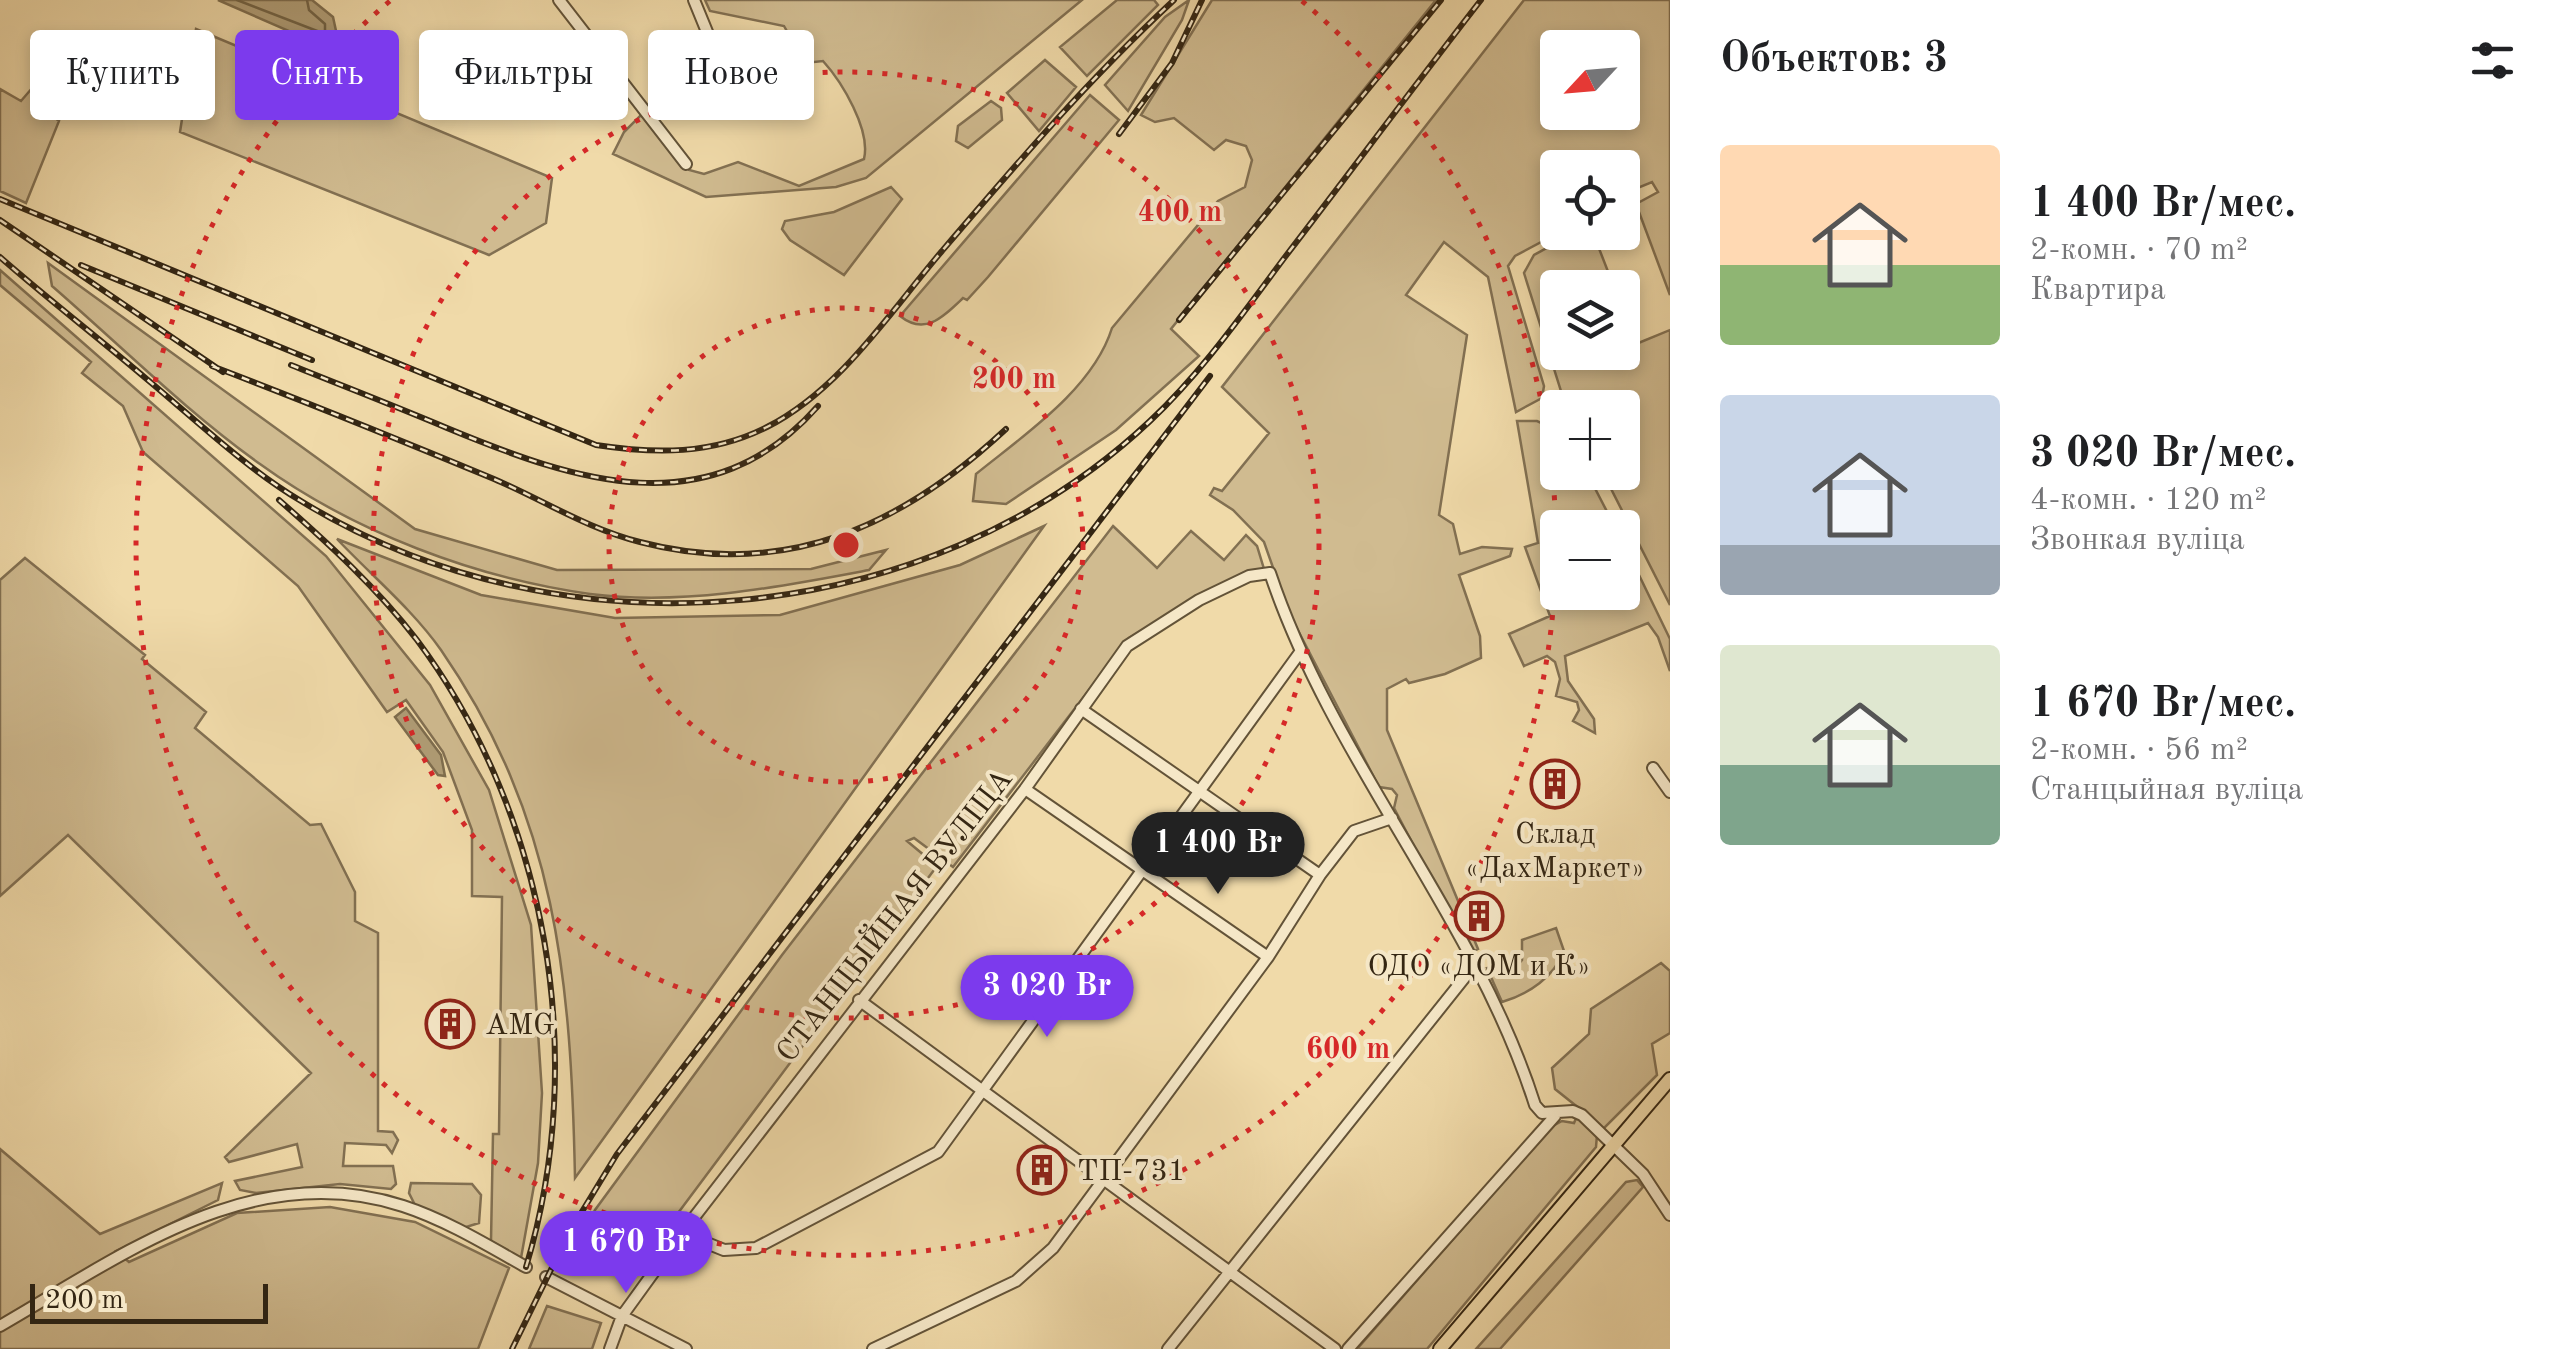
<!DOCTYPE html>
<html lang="ru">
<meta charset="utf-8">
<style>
body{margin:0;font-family:"Old Standard TT",serif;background:#f6f6f6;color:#202124;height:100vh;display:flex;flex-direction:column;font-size:38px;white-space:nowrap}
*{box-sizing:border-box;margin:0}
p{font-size:32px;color:#757577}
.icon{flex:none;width:55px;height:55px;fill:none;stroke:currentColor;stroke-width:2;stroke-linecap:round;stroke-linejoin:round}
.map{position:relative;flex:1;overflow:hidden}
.details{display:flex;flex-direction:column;background:#fff;width:900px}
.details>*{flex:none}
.banner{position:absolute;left:30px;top:30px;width:950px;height:90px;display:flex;gap:20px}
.needle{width:65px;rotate:244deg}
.tools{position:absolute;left:1540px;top:30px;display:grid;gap:20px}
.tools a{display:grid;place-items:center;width:100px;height:100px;border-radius:10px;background:#fff;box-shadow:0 5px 15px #0003;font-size:50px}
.scale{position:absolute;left:30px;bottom:25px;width:238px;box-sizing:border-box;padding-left:10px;border:5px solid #342613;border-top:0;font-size:28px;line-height:35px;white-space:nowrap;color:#342613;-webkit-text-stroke:8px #f5e7c7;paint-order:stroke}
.price{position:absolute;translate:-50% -85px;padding:0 22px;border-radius:35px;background:#7c3aed;color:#fff;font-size:32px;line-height:65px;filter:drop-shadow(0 2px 5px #0008)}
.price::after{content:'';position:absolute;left:50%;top:60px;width:30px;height:22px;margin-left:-15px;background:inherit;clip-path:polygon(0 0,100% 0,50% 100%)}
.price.on{background:#222;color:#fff}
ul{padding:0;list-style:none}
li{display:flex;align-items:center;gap:30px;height:250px;padding:0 50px}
li span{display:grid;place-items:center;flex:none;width:280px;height:200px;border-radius:10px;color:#555}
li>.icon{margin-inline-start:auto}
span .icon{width:120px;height:120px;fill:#fffc;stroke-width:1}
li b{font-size:42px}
h2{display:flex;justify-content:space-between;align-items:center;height:120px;padding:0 50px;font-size:42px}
.chip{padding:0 35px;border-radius:10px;background:#fff;box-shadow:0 5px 15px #0003;font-size:35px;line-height:90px}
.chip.on{background:#7c3aed;color:#fff}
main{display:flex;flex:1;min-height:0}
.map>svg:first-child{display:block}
</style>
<main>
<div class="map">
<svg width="1670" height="1349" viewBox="0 0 1670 1349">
<rect width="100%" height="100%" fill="#f0daa9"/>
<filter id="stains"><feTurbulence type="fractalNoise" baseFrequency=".002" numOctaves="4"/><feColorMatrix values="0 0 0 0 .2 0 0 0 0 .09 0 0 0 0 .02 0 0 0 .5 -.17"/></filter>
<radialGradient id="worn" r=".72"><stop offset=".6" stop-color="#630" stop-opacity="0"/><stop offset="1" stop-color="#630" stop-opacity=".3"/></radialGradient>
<!-- green -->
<path fill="#d0bb90" stroke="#827052" stroke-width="2.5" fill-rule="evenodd" d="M705 0H1082L866 178 836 187 706 197 613 154 624 132 641 115 689 170 704 174 738 162 799 186 864 159C871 130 842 82 823 61L805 63 784 26 710 11Z
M1117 0H1154L1158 5 1087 76 1060 47Z
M1189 0 1182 20 1128 111 1105 85 1165 17Z
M1212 0H1436L1171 329 1199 356 1116 430 1006 504 973 501 976 474C1024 435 1093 389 1112 328L1218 201 1245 187 1252 160 1246 146 1226 140 1214 150 1174 118 1155 122 1141 115Z
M1524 0H1670V295L1636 204 1658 192 1652 182 1623 194 1622 168H1558V233L1515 256 1508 266 1544 386 1542 398 1516 412 1488 277 1444 242 1406 295 1467 335 1439 515 1453 524 1460 554 1482 547 1512 549 1510 556 1459 575 1480 636 1481 658 1445 674 1409 683 1406 679 1387 689V730L1478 949 1470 953 1394 808 1397 795 1392 789 1379 787 1289 613 1264 542 1233 510 1210 495 1214 488 1222 491 1269 433 1222 387ZM1558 48H1622V112H1558Z
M196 29 552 178 546 223 489 255 180 132Z
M57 59 63 65 35 102 59 121 26 203 0 191V89L21 101Z
M1045 60 1076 87 1039 131 1007 93Z
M1090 95 1119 120 988 277 967 300 963 298C943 317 925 336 900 316Z
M991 101 1001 108 1002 120 968 148 956 141 958 126Z
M891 187 902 199 844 275 790 240 782 229 785 221 834 212Z
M1576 232 1593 233 1614 287 1558 288V352H1622L1623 310 1636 344 1670 330V605L1603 473 1622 472V408L1566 407 1524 273 1534 255Z
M48 263 415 529 557 570 811 569 886 550 869 570C779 587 683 606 590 594 475 578 354 532 260 464 187 412 120 345 52 286Z
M0 270 326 556 430 685 489 790 531 925 542 1093 538 1163 521 1258 491 1241 493 1134H499L502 897 472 896V830L443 752 406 700 387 712 298 586 143 452 123 406 82 373 91 362 0 285Z
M1517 421H1537L1557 430 1558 472 1587 473 1615 527 1558 528V592H1622L1623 542 1670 639V671L1658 637 1648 623 1565 656 1568 681 1594 719 1595 733 1573 721 1579 710 1577 702 1556 696 1560 679 1555 662 1547 656 1524 666 1509 634 1550 616 1525 547 1538 543Z
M1044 526 575 1178C571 981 557 818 441 650 413 610 371 575 337 539L481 595 615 618 780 615 960 565Z
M1113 526 1157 568 1191 531 1224 560 1246 535 1257 546 1264 569 1243 573 1129 638 953 867 914 838 907 841 937 866 634 1272 584 1232 595 1210 782 955Z
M25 558 145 655 142 659 206 712 195 728 310 825 321 824 355 892V921L378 933V1131L393 1132 398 1140 392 1153 386 1145 345 1143 343 1166H393L396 1184 391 1189 340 1184 256 1193 240 1190 235 1181 302 1167 297 1144 229 1162 225 1157 311 1073 68 835 0 896V580Z
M1556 928 1564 951C1554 977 1529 994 1502 1002L1487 968 1506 963 1514 969 1522 960V940Z
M1661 963 1670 971V1033L1652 1044 1657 1075 1597 1135 1596 1147 1427 1349H1357L1551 1127 1562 1121 1574 1123 1580 1109 1555 1089 1552 1068 1589 1034 1591 1009Z
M0 1149 100 1234 222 1183 218 1200 116 1251 129 1262 237 1213 330 1207 415 1222 509 1268 478 1349H0Z
M1637 1180 1643 1187 1500 1349H1476L1626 1182Z
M411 1183 472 1184 481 1195 479 1223 463 1228 416 1207 409 1193Z
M547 1306 601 1323 592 1349H529Z"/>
<!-- water -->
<path fill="#b09d76" stroke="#7e6d4e" stroke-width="2.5" d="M218 0H312L333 17 338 40 323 46Z
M406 708 441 755 445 776 438 775 395 717Z"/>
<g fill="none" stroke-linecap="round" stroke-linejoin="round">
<!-- shore -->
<path stroke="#726244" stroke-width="2.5" d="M237 0 325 34V24L309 10 307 0"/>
<!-- minor casing -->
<g stroke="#635338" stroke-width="14">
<path id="minor" d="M559 0 686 164
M694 0 721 66
M1081 709 1320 875
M1653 768 1670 792
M1025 789 1268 957
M859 1000 1335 1349
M682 1233 724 1250 756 1248 938 1152 1301 651
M546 1277 686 1349
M0 1326C123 1255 254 1157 403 1206 446 1220 487 1245 526 1267
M610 1349 622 1316 682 1233 1025 789 1127 646 1199 600 1249 576 1270 573C1333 762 1475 916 1535 1105L1542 1113 1573 1111 1582 1115 1643 1174 1670 1215
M873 1349 1016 1281 1053 1248 1268 957 1320 875 1354 831 1392 818
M1168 1349 1473 967
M1348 1349 1555 1116"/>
</g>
<!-- major casing -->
<g stroke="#342613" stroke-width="16">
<path id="major" d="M1440 1349 1670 1079"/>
</g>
<!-- minor -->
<use href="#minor" stroke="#f5e7c7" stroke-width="10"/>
<!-- major -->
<use href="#major" stroke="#f0daa9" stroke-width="12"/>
<!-- rail casing -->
<g stroke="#342613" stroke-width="6">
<path id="rail" d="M1119 134 1172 63 1202 0
M0 199 596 445C655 454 712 455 767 427 840 390 890 312 942 251 1018 162 1088 80 1174 0
M0 220 223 372
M0 257C49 300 100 339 149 381 198 422 246 468 301 501 562 661 926 632 1150 421 1202 372 1243 313 1285 257 1351 171 1415 85 1481 0
M81 265 312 360
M1179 320 1441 0
M291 365C343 386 395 406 447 428 575 481 710 528 818 406
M212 366C306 402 400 440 494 479 543 500 588 529 640 542 785 580 902 526 1006 429
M279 500C328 543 377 588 417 640 548 816 589 1058 526 1267
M512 1349 569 1233 617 1154 1210 376"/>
</g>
<!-- rail -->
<use href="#rail" stroke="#f5e7c7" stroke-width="2.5" stroke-dasharray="8" stroke-linecap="butt"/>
</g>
<!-- distance rings -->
<g fill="none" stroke="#d62828" stroke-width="5" stroke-dasharray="5 10">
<circle cx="846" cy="545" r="237"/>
<circle cx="846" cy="545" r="473"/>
<path d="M1302 1A710 710 0 1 1 390 1"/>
</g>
<!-- icons -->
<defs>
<g id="building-ring" transform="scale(2.5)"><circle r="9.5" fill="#f5e7c7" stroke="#8f2418" stroke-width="1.5"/><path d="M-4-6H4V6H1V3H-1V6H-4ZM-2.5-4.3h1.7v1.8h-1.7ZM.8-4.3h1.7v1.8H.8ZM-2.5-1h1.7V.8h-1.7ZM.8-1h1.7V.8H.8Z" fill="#8f2418"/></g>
</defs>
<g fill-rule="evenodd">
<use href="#building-ring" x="1555" y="784"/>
<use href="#building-ring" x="1479" y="916"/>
<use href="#building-ring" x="450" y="1024"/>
<use href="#building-ring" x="1042" y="1170"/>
</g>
<g text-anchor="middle" stroke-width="8" stroke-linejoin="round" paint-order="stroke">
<!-- poi labels -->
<g font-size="30" fill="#342613" stroke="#f5e7c7">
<text x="1555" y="843">Склад<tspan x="1555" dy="34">«ДахМаркет»</tspan></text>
<text x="1479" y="975">ОДО «ДОМ и К»</text>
<text x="485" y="1034" text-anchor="start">AMG</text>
<text x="1077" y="1180" text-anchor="start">ТП-731</text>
</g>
<!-- street labels -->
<g font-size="30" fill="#342613" stroke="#f5e7c7">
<text transform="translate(894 915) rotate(-52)" y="10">СТАНЦЫЙНАЯ ВУЛІЦА</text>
</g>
</g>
<circle cx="846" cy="545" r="15" fill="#d62828" stroke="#f5e7c7" stroke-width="5"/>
<g font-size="30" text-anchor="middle" font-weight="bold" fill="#d62828" stroke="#f5e7c7" stroke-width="8" stroke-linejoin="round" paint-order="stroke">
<text x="1180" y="221">400 m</text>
<text x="1014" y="388">200 m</text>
<text x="1348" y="1058">600 m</text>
</g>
<rect width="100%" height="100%" filter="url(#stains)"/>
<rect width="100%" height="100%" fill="url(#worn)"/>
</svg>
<div class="tools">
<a><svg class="needle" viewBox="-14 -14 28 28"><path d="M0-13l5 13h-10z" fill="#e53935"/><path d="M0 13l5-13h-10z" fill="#757577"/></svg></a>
<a><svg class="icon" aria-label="locate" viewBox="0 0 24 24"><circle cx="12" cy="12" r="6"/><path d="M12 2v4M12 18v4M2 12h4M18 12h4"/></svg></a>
<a><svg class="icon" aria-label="layers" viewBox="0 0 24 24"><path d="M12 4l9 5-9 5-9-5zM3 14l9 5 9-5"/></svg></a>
<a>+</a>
<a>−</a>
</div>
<div class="scale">200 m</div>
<b class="price on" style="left:1218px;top:897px">1 400 Br</b>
<b class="price" style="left:1047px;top:1040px">3 020 Br</b>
<b class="price" style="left:626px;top:1296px">1 670 Br</b>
<div class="banner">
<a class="chip">Купить</a>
<a class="chip on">Снять</a>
<a class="chip">Фильтры</a>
<a class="chip">Новое</a>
</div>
</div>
<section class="details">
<h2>Объектов: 3<svg class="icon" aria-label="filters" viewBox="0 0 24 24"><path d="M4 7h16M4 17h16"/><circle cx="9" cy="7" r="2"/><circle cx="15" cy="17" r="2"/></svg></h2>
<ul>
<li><span style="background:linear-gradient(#ffd9b3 60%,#8fb573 0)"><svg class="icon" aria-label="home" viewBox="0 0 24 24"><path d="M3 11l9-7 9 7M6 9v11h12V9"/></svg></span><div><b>1 400 Br/мес.</b><p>2-комн. · 70 m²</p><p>Квартира</p></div></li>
<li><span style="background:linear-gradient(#c9d6e8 75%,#9aa5b1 0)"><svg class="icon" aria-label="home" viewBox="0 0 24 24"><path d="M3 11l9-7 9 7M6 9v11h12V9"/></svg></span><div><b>3 020 Br/мес.</b><p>4-комн. · 120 m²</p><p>Звонкая вуліца</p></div></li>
<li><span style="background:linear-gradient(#dfe7d0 60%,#7fa58c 0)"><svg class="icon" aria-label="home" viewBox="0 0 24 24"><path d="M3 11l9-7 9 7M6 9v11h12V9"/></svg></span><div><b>1 670 Br/мес.</b><p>2-комн. · 56 m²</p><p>Станцыйная вуліца</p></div></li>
</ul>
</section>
</main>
